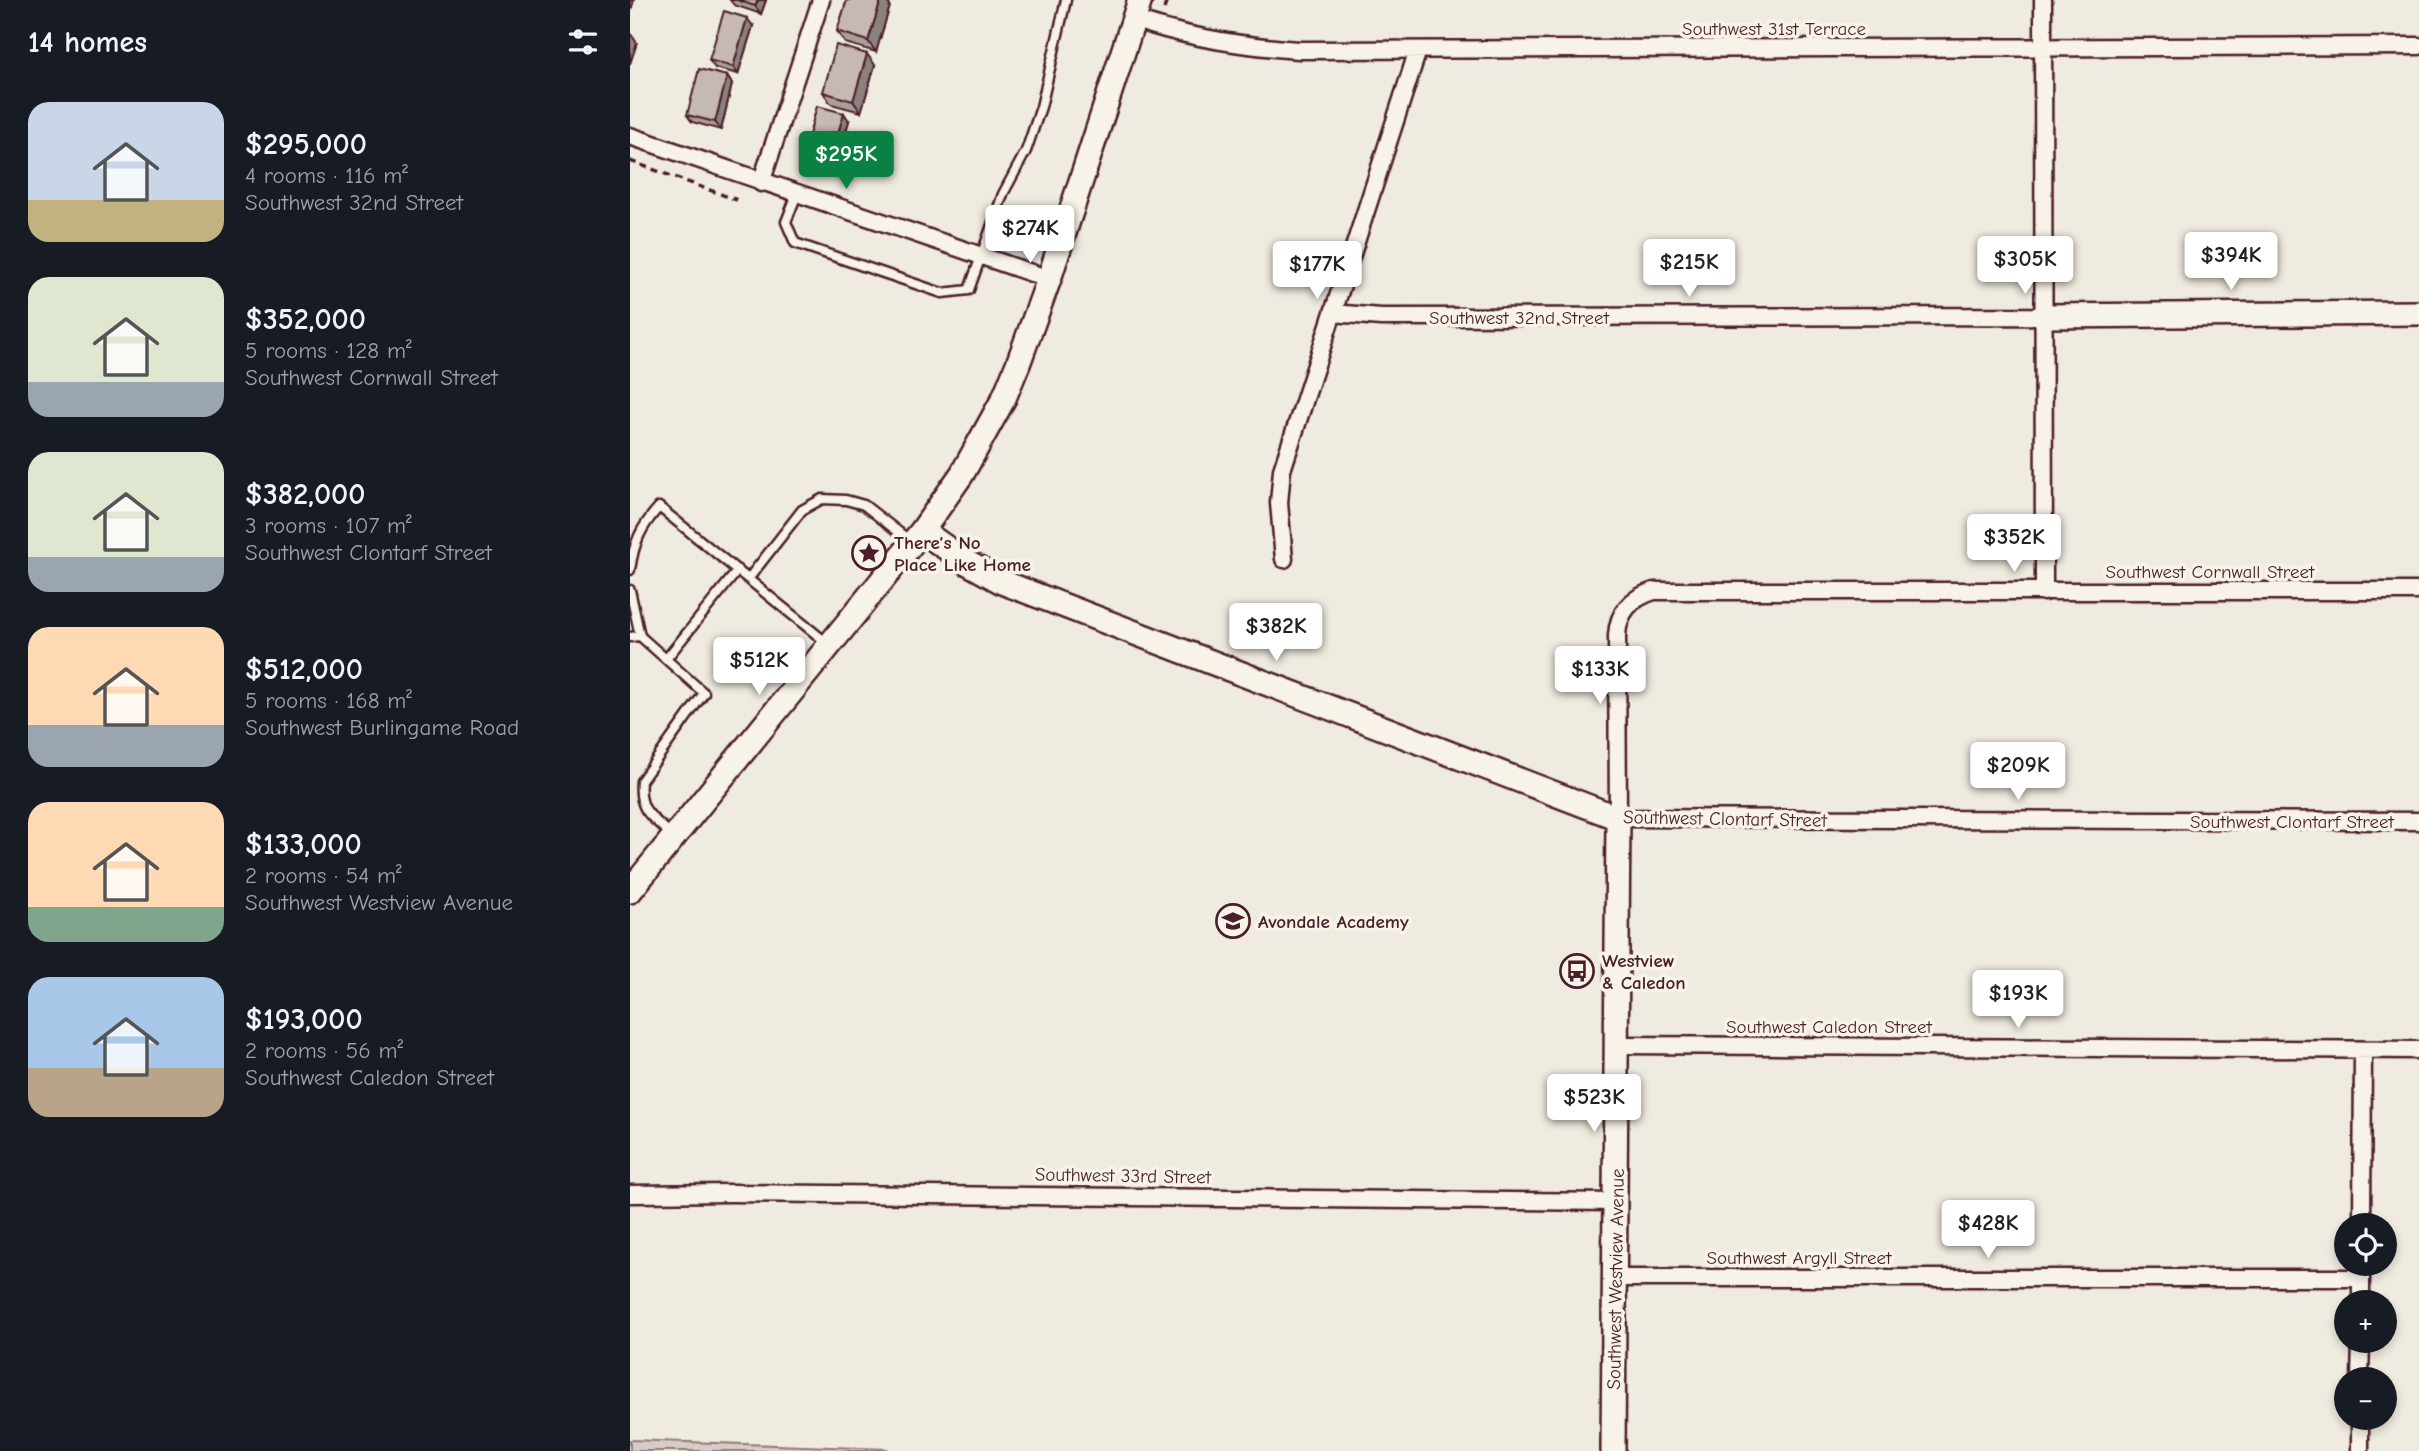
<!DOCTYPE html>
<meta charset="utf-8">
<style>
body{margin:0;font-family:"Comic Neue",sans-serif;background:#242831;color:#f1f3f6;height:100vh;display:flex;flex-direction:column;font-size:26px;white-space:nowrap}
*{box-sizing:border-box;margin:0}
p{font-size:23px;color:#9ea1a6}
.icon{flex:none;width:38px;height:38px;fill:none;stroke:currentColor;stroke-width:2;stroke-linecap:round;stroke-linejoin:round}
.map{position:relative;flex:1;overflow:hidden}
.panel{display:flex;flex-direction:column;background:#171b24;width:630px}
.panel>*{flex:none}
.fabs{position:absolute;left:1704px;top:1213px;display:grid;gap:14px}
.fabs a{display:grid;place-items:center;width:63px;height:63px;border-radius:50%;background:#171b24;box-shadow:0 4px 10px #0003;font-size:35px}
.price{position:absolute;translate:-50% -60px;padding:0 16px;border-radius:7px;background:#fff;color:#222;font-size:23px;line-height:46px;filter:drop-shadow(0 2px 4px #0008)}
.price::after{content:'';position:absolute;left:50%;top:42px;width:21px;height:16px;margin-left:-10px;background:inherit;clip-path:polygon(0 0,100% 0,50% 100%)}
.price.selected{background:#0b8043;color:#fff}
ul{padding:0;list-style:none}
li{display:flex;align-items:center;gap:21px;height:175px;padding:0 28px}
li span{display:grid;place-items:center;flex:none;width:196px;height:140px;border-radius:21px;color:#555}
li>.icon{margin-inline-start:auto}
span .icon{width:84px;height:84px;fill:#fffc;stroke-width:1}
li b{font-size:30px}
h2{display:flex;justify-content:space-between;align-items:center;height:84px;padding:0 28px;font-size:30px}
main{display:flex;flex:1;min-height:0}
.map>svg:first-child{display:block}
</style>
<main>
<section class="panel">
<h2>14 homes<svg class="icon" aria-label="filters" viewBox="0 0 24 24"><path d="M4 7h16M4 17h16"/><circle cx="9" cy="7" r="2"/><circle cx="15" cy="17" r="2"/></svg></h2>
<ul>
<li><span style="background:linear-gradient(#c9d6e8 70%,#c2b280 0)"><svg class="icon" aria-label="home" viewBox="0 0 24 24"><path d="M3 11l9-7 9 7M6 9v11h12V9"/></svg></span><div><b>$295,000</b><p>4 rooms · 116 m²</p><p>Southwest 32nd Street</p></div></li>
<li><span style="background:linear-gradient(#dfe7d0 75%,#9aa5b1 0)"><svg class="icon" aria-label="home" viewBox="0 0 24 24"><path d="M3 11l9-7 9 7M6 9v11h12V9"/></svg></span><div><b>$352,000</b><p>5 rooms · 128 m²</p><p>Southwest Cornwall Street</p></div></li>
<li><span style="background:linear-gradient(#dfe7d0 75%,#9aa5b1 0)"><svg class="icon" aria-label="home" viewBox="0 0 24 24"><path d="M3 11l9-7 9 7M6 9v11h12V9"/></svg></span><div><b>$382,000</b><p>3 rooms · 107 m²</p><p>Southwest Clontarf Street</p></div></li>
<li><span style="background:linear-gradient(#ffd9b3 70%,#9aa5b1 0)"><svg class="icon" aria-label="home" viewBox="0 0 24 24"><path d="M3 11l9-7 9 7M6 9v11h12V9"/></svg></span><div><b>$512,000</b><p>5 rooms · 168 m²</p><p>Southwest Burlingame Road</p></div></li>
<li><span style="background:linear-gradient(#ffd9b3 75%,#7fa58c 0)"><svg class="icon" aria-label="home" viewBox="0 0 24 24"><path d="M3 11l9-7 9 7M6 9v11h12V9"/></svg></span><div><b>$133,000</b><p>2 rooms · 54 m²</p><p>Southwest Westview Avenue</p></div></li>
<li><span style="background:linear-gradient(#a9c7e8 65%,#b9a48a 0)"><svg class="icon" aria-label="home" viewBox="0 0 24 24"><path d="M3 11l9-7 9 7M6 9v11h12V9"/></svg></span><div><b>$193,000</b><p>2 rooms · 56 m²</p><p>Southwest Caledon Street</p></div></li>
</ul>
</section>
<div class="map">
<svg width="1789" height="1451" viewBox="0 0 1789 1451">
<rect width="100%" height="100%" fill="#f0ebe0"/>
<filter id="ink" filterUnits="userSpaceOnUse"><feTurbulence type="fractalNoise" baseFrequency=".0143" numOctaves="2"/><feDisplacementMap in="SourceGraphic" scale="14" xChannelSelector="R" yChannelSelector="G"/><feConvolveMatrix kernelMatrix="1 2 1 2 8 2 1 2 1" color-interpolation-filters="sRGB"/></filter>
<g filter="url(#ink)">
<!-- green -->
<path fill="#d8cdc6" stroke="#917678" stroke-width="2" d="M0 1440 257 1449V1451H0Z"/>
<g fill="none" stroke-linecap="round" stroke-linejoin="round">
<!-- lane casing -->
<g stroke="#4a1f2b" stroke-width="13">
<path id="lane" d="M167 194 156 222 165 243 312 293 339 290 373 194 396 151 411 107 436 0
M0 570C4 542 11 527 29 507L197 643
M119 578 172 510 192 499 216 500 234 505 280 541
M0 590 10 636
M0 637 10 636 74 693 11 781C8 812 22 817 43 836
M36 659 108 570"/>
</g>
<!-- street casing -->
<g stroke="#4a1f2b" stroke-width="21">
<path id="street" d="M1413 0 1414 592
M503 19C557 38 612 46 669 50L1789 46
M0 136 419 279
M131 183 191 0
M703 313 751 317 1413 316
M654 559 649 503 652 470 788 50
M1789 591H1024C1001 598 988 612 987 636L988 818 1789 821
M987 1045 1789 1050
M0 1194 103 1193 986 1202
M1732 1225 1733 1050
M985 1278H1731
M1731 1302V1264
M1730 1379 1731 1340
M1730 1451V1418"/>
</g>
<!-- secondary casing -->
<g stroke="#4a1f2b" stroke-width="28">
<path id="secondary" d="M1413 316 1789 313
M292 531 338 563 372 582 988 818 983 1451
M0 891 292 531 332 474 374 398 388 364 419 279 510 0"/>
</g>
<!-- path -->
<path stroke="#4a1f2b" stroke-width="3.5" stroke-dasharray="7 5" stroke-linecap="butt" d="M534 9 537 0
M0 161 107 200"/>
<!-- lane -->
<use href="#lane" stroke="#f7f3e8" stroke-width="8"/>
<!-- street -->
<use href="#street" stroke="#f7f3e8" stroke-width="16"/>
<!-- secondary -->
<use href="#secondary" stroke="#f7f3e8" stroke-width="23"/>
</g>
<!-- wall -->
<path fill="#aa9e9a" stroke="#4a1f2b" stroke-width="2" d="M100 0H136L131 14 104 5Z
M217 0H256L260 6 246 52 215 43 207 31Z
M123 26 108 74 85 68 79 60Z
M245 65 231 112 201 104 193 92Z
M97 76 102 84 91 130 62 122 57 115Z
M219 121 205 168 179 160 174 153Z"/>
<!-- shaded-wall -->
<path fill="#8b817d" stroke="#4a1f2b" stroke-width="2" d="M0 0H4L0 14Z
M128 0H136L131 14 125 6Z
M251 0H256L260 6 246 52 238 41Z
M117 18 123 26 108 74 103 67Z
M0 33 7 43 0 64Z
M237 54 245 65 231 112 223 101Z
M97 76 102 84 91 130 85 122Z
M214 113 219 121 205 168 200 160Z"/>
<!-- building -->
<path fill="#c6b8b3" stroke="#4a1f2b" stroke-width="2" d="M107 0H128L125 6Z
M217 0H251L238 41 207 31Z
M94 11 117 18 103 67 79 60Z
M206 45 237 54 223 101 193 92Z
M69 69 97 76 85 122 57 115Z
M187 106 214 113 200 160 174 153Z"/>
</g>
<!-- icons -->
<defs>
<g id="sight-ring" transform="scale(1.75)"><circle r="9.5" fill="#f7f3e8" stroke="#4a1f2b" stroke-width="1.5"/><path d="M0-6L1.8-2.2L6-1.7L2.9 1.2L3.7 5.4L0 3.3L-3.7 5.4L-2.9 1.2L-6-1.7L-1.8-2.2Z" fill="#4a1f2b"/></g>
<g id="school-ring" transform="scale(1.75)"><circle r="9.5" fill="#f7f3e8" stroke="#4a1f2b" stroke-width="1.5"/><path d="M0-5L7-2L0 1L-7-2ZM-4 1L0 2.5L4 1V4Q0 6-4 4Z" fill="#4a1f2b"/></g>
<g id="bus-ring" transform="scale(1.75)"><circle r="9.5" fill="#f7f3e8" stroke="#4a1f2b" stroke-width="1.5"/><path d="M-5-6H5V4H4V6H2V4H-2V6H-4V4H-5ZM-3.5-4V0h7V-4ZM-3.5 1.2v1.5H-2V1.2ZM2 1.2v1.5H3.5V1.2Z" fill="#4a1f2b"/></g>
</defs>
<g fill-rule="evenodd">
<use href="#sight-ring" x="239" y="553"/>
<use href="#school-ring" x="603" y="921"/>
<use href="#bus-ring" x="947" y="971"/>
</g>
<g text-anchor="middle" stroke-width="7" stroke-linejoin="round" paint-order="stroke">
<!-- street labels -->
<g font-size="19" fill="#4a1f2b" stroke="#f7f3e8">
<text x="1144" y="35">Southwest 31st Terrace</text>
<text x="889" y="324">Southwest 32nd Street</text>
<text x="1580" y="578">Southwest Cornwall Street</text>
<text transform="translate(1095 818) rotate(1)" y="7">Southwest Clontarf Street</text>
<text x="1662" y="828">Southwest Clontarf Street</text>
<text x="1199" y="1033">Southwest Caledon Street</text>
<text transform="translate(493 1175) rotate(1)" y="7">Southwest 33rd Street</text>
<text x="1169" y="1264">Southwest Argyll Street</text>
<text transform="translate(985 1279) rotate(-89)" y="7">Southwest Westview Avenue</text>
</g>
<!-- poi labels -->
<g font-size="19" font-weight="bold" fill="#4a1f2b" stroke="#f7f3e8" text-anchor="start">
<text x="264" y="549">There’s No<tspan x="264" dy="22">Place Like Home</tspan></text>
<text x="628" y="928">Avondale Academy</text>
<text x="972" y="967">Westview<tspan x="972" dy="22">&amp; Caledon</tspan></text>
</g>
</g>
</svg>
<div class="fabs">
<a><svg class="icon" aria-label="locate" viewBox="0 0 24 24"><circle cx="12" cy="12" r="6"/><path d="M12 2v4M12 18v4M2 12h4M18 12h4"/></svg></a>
<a>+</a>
<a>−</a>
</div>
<b class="price selected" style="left:216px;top:191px">$295K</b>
<b class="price" style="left:400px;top:265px">$274K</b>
<b class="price" style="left:1601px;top:292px">$394K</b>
<b class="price" style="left:1395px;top:296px">$305K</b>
<b class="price" style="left:1059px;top:299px">$215K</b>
<b class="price" style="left:687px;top:301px">$177K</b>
<b class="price" style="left:1384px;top:574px">$352K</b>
<b class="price" style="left:646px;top:663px">$382K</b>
<b class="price" style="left:129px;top:697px">$512K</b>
<b class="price" style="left:970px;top:706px">$133K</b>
<b class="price" style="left:1388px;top:802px">$209K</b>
<b class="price" style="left:1388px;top:1030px">$193K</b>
<b class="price" style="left:964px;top:1134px">$523K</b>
<b class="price" style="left:1358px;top:1260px">$428K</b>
</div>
</main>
